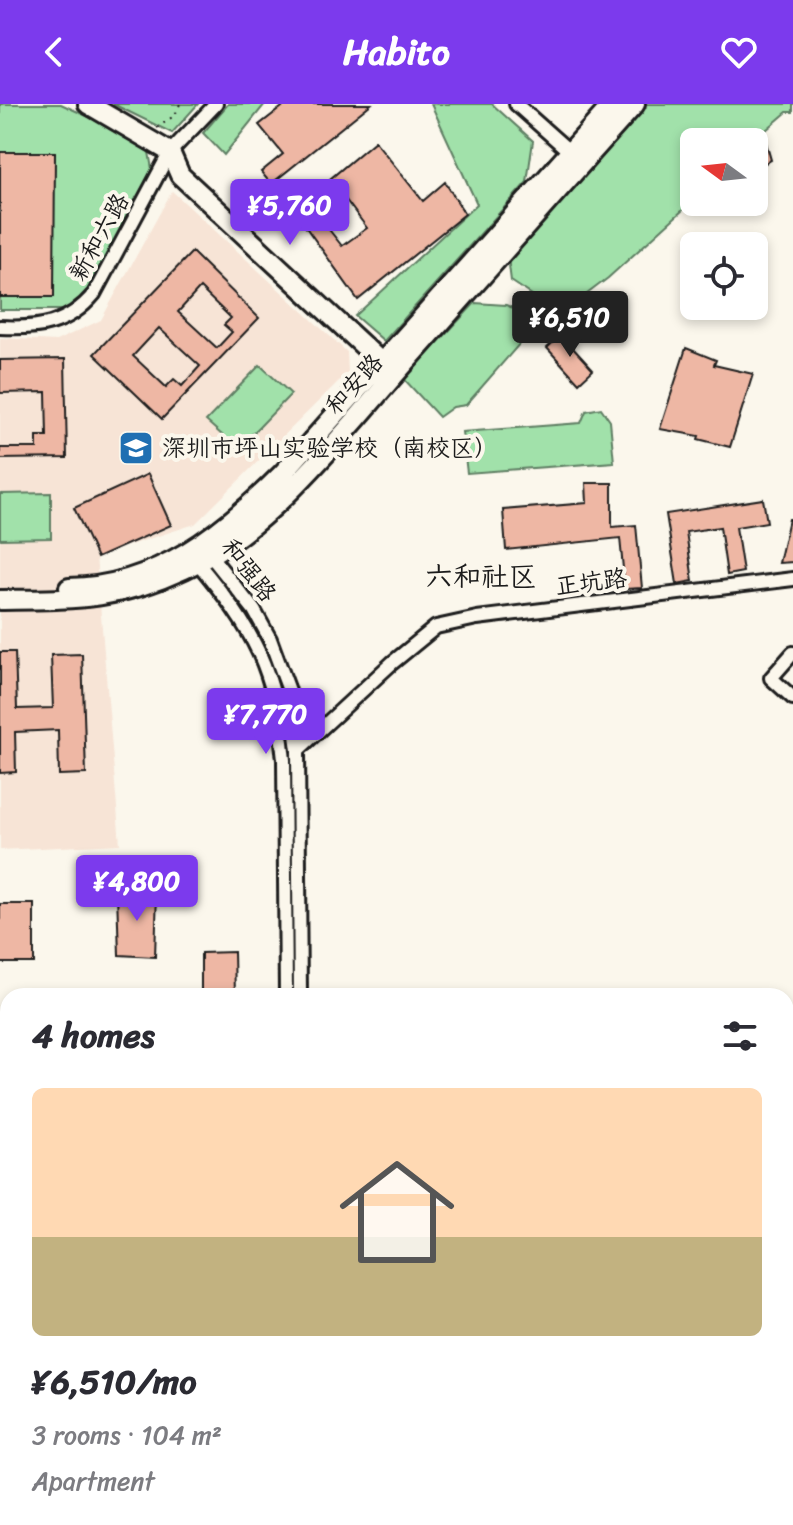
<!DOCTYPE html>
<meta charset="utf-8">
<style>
body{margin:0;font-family:Sriracha,"LXGW WenKai TC",sans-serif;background:#f2f2f3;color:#2b2b33;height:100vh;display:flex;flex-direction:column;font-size:30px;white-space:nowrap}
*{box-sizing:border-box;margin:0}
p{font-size:26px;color:#7c7c81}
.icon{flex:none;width:44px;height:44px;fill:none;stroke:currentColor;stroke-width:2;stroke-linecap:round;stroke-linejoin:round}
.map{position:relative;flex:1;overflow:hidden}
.side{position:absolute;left:0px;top:884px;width:794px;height:538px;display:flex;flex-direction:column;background:#fff;border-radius:24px 24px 0 0;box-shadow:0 4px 12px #0003}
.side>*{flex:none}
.needle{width:52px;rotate:285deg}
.buttons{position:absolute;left:680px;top:24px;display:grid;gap:16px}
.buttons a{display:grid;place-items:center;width:88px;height:88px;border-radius:12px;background:#fff;box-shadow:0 4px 12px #0003;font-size:40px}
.price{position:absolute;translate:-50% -68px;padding:0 18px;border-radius:8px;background:#7c3aed;color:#fff;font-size:26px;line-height:52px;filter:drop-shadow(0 2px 4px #0008)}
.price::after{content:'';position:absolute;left:50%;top:48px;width:24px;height:18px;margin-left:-12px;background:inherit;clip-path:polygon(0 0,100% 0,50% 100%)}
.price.selected{background:#222;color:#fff}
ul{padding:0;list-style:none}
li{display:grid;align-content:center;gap:16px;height:424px;padding:0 32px}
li+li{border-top:2px solid #e1e1e2}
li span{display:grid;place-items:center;height:248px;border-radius:12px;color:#555}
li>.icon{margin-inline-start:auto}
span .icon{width:144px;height:144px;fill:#fffc;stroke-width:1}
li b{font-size:34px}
h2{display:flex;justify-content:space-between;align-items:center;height:96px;padding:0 32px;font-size:34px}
header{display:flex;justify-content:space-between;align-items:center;height:104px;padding:0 32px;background:#7c3aed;color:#fff;font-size:36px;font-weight:700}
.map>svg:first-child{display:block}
</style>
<header><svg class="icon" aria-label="back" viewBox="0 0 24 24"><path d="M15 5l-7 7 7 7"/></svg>Habito<svg class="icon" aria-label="heart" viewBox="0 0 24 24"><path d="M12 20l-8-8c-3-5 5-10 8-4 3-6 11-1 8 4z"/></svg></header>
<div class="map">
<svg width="793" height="1421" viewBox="0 0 793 1421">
<rect width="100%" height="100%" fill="#fbf7ec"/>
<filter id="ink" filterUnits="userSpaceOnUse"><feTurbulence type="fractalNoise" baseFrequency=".0125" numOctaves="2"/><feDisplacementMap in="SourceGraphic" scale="16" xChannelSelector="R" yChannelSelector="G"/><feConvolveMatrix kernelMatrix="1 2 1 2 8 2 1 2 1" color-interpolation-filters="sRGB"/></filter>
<g filter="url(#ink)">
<!-- built -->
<path fill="#f7e4d6" d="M172 87 347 248 348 268 195 420 96 452 120 740 0 746V234L56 237 101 216Z"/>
<!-- green -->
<path fill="#a1e1aa" stroke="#5e7e63" stroke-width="2" d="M0 0H61L89 13 149 48 152 65 86 192 66 206H0Z
M113 0H198L172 29Z
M228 0H265L224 51 203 29Z
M431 0H492L533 37 527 78 384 237 355 212 477 100Z
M646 0H793V8H787L752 38H694V96L608 174 566 206 544 199 511 177 508 153Z
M475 199 506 201 525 209 528 230 466 301 453 303 439 313 404 275Z
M260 261 291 290 238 345 206 317Z
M601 304 610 317 614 358 467 369 462 328 581 319 586 307Z
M51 389V434L0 435V390Z"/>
<!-- building -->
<path fill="#eeb7a4" stroke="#1c1c1c" stroke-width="2" fill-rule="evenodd" d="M286 0H371L271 80 261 68 283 50 259 21Z
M765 35 771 56 754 65V42Z
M375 37 423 97 445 78 465 110 358 196 290 101 300 89 342 142 367 124 330 75Z
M0 48H55L54 193H0Z
M192 148 259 214 162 315 94 250ZM200 184 231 214 224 221 232 228 217 244 178 208ZM159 224 200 262 182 282 174 275 166 283 133 252Z
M561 231 593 266 579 279 547 244Z
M686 244 716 256 714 261 753 270 730 343 698 335 699 332 660 325Z
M65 255 67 354 0 355V344H37V332H47L46 288 0 289V256Z
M148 370 171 421 97 454 74 404Z
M586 379H612V423L636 421 642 484 625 485 620 434 506 446 503 406 587 399Z
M763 395 767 418 736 423 743 468 727 471 720 423 686 428 693 477 677 480 666 410Z
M789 415H793V458L779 459Z
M0 548H15L17 605 53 604 51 551 82 550 86 670 59 671 58 626 15 628 16 668 0 669Z
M157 787 155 853 119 851 117 789Z
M0 800H34V859H0Z
M234 848 235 892H201V849Z"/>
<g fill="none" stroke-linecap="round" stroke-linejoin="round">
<!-- street casing -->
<g stroke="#1c1c1c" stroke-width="18">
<path id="street" d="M516 0 570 48
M0 223C39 225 68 221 94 190L170 48 216 0
M206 446 254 506 270 535 291 592 298 646 300 892
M199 452 197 458C255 528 275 564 284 656L286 892
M793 549 771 574 793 594
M298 646 392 559 436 523 477 514 793 475
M786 942 793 935
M0 1106 8 1105
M0 1121H8
M289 1414V1421
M302 1414V1421"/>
</g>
<!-- secondary casing -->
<g stroke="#1c1c1c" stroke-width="24">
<path id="secondary" d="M88 0 170 48 180 71 382 259
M69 484C157 483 224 428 283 369L613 0
M0 496C73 495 115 497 184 465 272 424 341 331 405 259 481 173 558 86 635 0
M786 1249 793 1244
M786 1290 793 1285
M510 1421 524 1414
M569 1421 584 1414"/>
</g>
<!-- path -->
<path stroke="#1c1c1c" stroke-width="2" stroke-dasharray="2 6" stroke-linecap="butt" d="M157 24 175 11 180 0"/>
<!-- street -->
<use href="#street" stroke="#fbf7ec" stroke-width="12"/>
<!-- secondary -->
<use href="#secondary" stroke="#fbf7ec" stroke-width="18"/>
</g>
</g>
<!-- icons -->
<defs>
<g id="school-square" transform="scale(1.8)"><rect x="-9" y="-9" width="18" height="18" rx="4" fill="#1f6fb2" stroke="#fbf7ec"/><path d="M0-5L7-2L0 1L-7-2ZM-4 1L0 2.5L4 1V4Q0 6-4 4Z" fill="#fff"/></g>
</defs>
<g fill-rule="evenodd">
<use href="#school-square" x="136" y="344"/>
</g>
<g text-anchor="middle" stroke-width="8" stroke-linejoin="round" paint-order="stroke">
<!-- street labels -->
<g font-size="24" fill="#1c1c1c" stroke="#fbf7ec">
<text transform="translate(99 133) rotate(-61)" y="8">新和六路</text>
<text transform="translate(354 280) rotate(-48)" y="8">和安路</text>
<text transform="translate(249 466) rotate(52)" y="8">和强路</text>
<text transform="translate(591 478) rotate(-7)" y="8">正坑路</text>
</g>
<!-- poi labels -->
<g font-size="24" fill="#1c1c1c" stroke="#fbf7ec" text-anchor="start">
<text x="162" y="352">深圳市坪山实验学校（南校区）</text>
</g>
<!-- quarter labels -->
<g font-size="28" fill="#1c1c1c" stroke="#fbf7ec">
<text x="481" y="482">六和社区</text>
</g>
</g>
</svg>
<div class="buttons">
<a><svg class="needle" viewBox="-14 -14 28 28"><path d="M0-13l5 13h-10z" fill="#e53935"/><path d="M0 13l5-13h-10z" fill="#7c7c81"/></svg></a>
<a><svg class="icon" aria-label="locate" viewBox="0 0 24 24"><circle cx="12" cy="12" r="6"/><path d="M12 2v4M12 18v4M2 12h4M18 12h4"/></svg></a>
</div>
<b class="price" style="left:290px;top:143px">¥5,760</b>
<b class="price selected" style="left:570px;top:255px">¥6,510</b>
<b class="price" style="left:266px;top:652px">¥7,770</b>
<b class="price" style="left:137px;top:819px">¥4,800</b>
<section class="side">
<h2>4 homes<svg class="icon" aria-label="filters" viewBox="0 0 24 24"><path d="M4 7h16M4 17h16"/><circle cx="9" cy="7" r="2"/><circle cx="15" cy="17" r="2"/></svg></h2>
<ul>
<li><span style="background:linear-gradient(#ffd9b3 60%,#c2b280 0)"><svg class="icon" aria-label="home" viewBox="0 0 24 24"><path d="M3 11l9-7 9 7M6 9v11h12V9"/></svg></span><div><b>¥6,510/mo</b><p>3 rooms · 104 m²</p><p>Apartment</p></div></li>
</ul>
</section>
</div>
